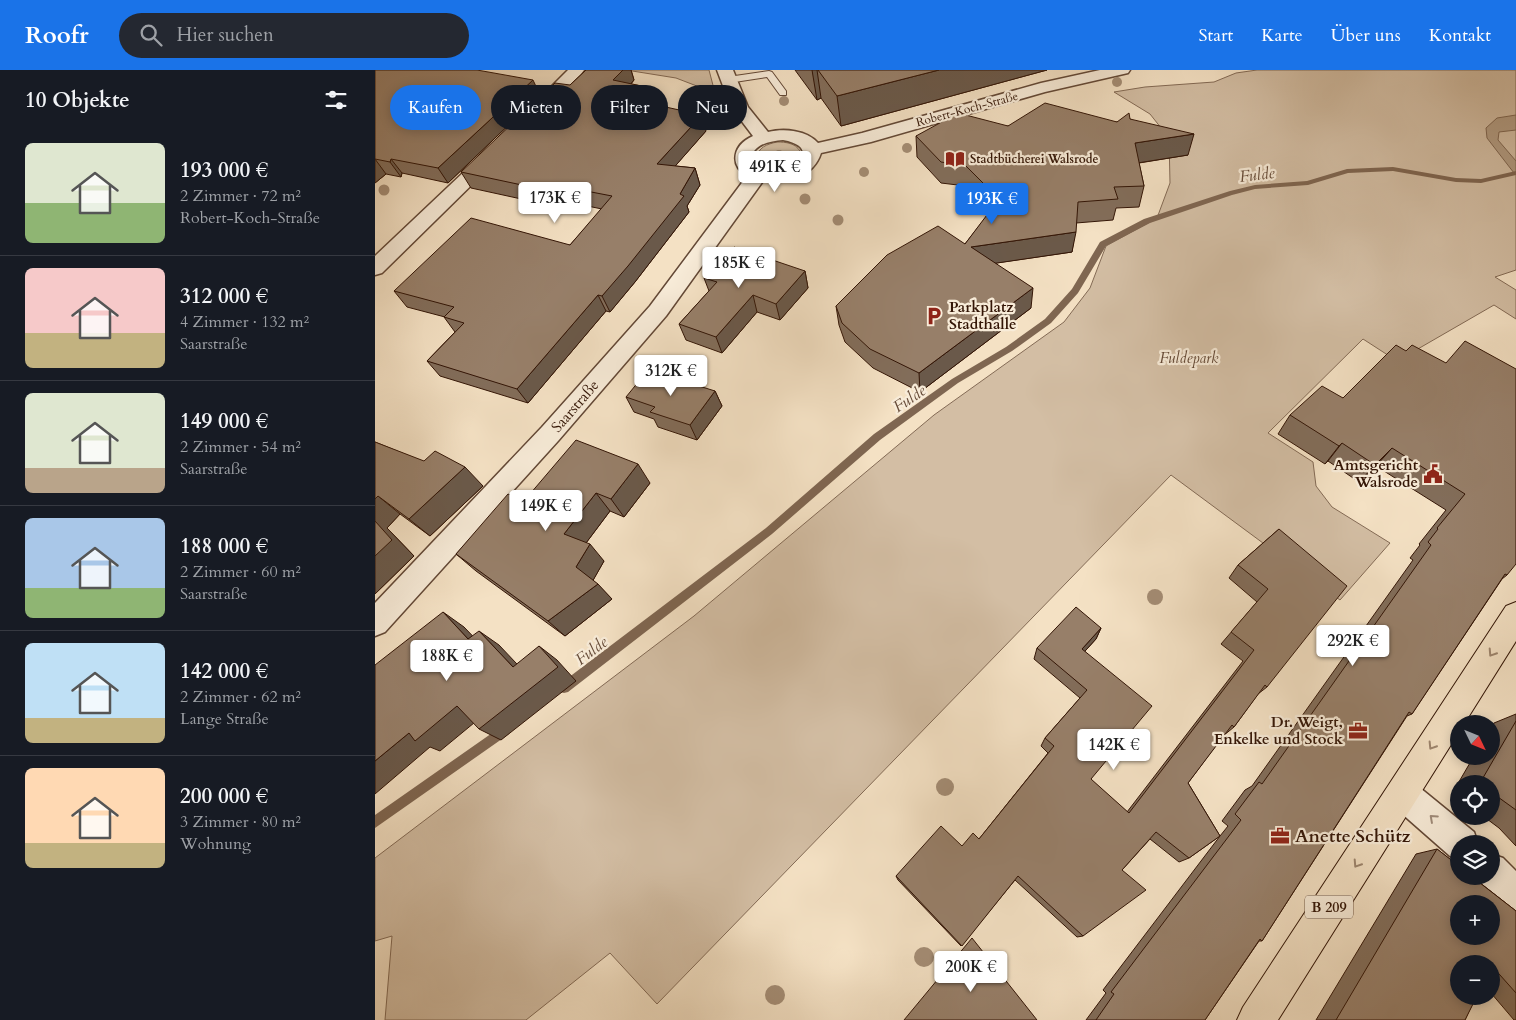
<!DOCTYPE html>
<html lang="de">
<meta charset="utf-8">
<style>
body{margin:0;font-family:Cardo,serif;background:#242831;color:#f1f3f6;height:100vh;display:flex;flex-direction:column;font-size:19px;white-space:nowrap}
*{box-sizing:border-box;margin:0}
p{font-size:16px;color:#9ea1a6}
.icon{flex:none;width:28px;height:28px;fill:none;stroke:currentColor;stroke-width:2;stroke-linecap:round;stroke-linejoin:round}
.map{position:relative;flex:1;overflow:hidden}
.side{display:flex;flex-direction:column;background:#171b24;width:375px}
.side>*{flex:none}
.guide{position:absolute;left:15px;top:15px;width:475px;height:45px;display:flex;gap:10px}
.needle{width:32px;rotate:133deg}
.fabs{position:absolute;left:1075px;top:645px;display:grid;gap:10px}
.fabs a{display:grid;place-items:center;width:50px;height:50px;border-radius:50%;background:#171b24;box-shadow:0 2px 12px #0003;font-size:25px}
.price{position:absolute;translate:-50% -42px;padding:0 11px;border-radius:5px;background:#fff;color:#222;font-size:16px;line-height:32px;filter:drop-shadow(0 1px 2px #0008)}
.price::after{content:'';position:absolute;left:50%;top:30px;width:15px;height:11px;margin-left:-8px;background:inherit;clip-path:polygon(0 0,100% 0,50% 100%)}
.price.active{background:#1a73e8;color:#fff}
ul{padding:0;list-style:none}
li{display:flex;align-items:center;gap:15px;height:125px;padding:0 25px}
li+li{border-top:1px solid #363941}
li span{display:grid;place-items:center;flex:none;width:140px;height:100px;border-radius:8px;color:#555}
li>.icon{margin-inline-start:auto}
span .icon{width:60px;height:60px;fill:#fffc;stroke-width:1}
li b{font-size:21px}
h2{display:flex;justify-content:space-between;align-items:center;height:60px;padding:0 25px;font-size:21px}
.chip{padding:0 18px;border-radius:22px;background:#171b24;box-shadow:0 2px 12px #0003;font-size:18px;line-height:45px}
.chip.active{background:#1a73e8;color:#fff}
header{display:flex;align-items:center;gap:30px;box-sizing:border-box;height:70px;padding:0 25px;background:#1a73e8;color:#fff}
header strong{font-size:24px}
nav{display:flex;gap:28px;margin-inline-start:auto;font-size:18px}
.search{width:350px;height:45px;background:#242831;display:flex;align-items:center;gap:12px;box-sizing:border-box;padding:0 18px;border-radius:28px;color:#9ea1a6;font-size:19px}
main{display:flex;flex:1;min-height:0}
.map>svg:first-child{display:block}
</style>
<header>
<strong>Roofr</strong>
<div class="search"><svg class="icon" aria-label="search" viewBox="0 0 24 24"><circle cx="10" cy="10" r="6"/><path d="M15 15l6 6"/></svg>Hier suchen</div>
<nav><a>Start</a><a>Karte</a><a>Über uns</a><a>Kontakt</a></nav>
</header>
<main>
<section class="side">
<h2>10 Objekte<svg class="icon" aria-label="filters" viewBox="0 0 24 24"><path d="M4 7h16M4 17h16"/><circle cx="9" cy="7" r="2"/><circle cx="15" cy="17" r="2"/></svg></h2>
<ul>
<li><span style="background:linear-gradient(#dfe7d0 60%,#8fb573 0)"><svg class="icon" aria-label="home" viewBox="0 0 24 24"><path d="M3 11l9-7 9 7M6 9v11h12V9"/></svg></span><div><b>193 000 €</b><p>2 Zimmer · 72 m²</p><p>Robert-Koch-Straße</p></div></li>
<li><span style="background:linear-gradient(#f6c9c9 65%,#c2b280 0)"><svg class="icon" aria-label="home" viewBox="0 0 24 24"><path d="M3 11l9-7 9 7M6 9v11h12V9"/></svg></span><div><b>312 000 €</b><p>4 Zimmer · 132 m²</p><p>Saarstraße</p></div></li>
<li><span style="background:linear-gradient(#dfe7d0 75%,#b9a48a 0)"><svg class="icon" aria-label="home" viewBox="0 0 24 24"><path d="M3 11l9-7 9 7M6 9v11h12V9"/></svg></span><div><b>149 000 €</b><p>2 Zimmer · 54 m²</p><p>Saarstraße</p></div></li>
<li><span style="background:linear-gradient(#a9c7e8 70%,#8fb573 0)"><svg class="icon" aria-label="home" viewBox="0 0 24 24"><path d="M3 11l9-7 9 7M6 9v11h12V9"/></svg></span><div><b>188 000 €</b><p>2 Zimmer · 60 m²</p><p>Saarstraße</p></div></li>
<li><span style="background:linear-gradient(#bfe0f5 75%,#c2b280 0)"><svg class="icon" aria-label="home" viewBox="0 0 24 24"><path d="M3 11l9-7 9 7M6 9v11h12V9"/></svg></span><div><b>142 000 €</b><p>2 Zimmer · 62 m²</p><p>Lange Straße</p></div></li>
<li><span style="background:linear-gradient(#ffd9b3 75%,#c2b280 0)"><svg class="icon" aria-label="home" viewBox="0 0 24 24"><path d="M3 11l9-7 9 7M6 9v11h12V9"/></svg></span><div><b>200 000 €</b><p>3 Zimmer · 80 m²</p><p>Wohnung</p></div></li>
</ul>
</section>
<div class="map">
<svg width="1141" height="950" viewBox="0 0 1141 950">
<rect width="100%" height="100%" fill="#f4e1c4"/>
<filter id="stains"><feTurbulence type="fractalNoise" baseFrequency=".004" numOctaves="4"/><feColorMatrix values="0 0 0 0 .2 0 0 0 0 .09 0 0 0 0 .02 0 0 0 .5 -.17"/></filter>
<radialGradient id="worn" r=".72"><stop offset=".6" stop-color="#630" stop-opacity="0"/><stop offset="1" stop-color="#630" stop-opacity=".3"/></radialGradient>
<!-- green -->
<path fill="#d3bea4" stroke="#836a55" d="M251 0H334L340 23 301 8Z
M882 0H1141V200L1120 207 1141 220V249L1119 235 1022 291 988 269 893 363 938 392 941 416 957 437 1015 473 965 530 796 405 282 934 235 883 151 950H10L17 866 0 871V788L319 546 559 345 689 252 715 218 731 176 782 148 795 113 794 68 775 44 739 22 770 17 839 12 861 3Z
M402 72C411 72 420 73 425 81 426 101 391 103 382 89 382 77 393 74 402 72Z"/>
<!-- water -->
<path fill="#b29c83" stroke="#7f6651" d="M1141 45V60L1124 62 1123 70 1141 91V103H1139L1112 68 1111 58 1122 48Z"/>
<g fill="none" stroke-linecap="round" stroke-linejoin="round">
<!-- stream -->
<path fill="#7f6651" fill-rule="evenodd" d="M1018 97 1081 108 1106 109 1141 101V105L1106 113 1081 112 1018 101 973 103 933 115 880 119 857 125 775 153 731 176 703 223 676 253 637 281 583 313 505 370 397 464 193 622 189 623 185 622 183 618 185 614 391 458 499 364 577 309 631 277 670 249 697 219 725 172 769 149 855 121 880 115 932 111 972 99Z
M130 654 134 656 136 660 134 664 0 758V745Z"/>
<!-- lane casing -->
<g stroke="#634836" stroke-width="2">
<path id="lane" d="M394 1 397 2 411 21V25H405L392 7 353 13 349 10 353 7Z"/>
</g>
<!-- street casing -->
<g stroke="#634836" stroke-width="3">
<path id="street" d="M193 0H209L200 13 170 43 164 44 158 43 155 39 158 35Z
M342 0H358L373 37 393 62C409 58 432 60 443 73L487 63 666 13 725 0H755L753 3 670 22 496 72 446 83C438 108 411 113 388 111L291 246 183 371 10 562 0 566V533L167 357 275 236 372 106C353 94 359 74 378 66L356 37ZM408 70C456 79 406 115 379 93L377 85C382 73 397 71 408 70Z
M116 81 122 82 125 86 122 90 7 203 0 205V186L110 82Z
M1028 708 1039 713 1099 762 1103 774H1084V789L1075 786 1017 735 1012 724 1017 713Z
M1116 784 1128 788 1141 801V841C1127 835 1108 821 1102 806H1116Z"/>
</g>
<!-- primary casing -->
<g stroke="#331506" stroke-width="2">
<path id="primary" d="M1141 532V571L1089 654H1084V662L903 950H862L868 937 1131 536Z"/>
</g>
<!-- lane -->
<use href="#lane" fill="#f8ecd9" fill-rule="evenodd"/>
<!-- street -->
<use href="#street" fill="#f8ecd9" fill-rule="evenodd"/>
<!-- primary -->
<use href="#primary" fill="#f4e1c4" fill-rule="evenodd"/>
</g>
<!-- trees -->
<g fill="#a48d75">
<circle cx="742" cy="12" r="5"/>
<circle cx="409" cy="31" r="5"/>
<circle cx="532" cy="78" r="5"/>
<circle cx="404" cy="85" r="5"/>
<circle cx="489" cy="102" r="5"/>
<circle cx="9" cy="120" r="5.5"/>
<circle cx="430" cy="129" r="5.5"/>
<circle cx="463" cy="150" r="5.5"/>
<circle cx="780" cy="527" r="8"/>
<circle cx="570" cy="717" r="9"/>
<circle cx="549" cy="887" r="10"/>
<circle cx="400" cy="925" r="10"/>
</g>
<!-- wall -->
<path fill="#826d5a" stroke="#331506" d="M0 0 165 25 73 113 27 103 26 107 11 104 0 113Z
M211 0H256L259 10 256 14 281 19 286 35 285 36 331 61 300 96 320 98 325 115 312 136 314 142 260 212 235 242 231 241 153 333 65 306 52 291 80 262 69 247H70L32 237 19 221 195 175 227 139 188 131 183 137 96 118 86 102 195 15Z
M420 0H672L466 56 446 28 442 30Z
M755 49 813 85 764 93 769 116 764 137 741 138 738 150 701 153 697 182 621 193 656 238 545 322 498 298 470 272 464 255 461 236 590 174 615 142 591 116 566 113 542 87 541 66 633 56 742 52Z
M430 201 433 218 405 250 382 242 347 283 311 270 304 254 334 221 329 208Z
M1021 275 1132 505 1127 509 1037 644 1032 646 887 871H884L830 950H711L731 923 728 920 845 766 814 788 804 792 775 769 747 800 708 866 702 867 640 810 586 876 523 810 521 806 587 776 604 769 673 683 666 676 670 668 705 628 659 589 662 578 726 558 721 569 710 581 716 710 752 742 868 591 846 574 882 532 854 508 863 495 904 459 892 617 883 624 859 657 848 666 813 713 845 766 853 756 847 751 870 720 877 716 1038 490 1035 488 1045 475 1044 474 1071 440 1001 396 984 412 953 391 950 394 903 364 915 345 968 328Z
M340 321 347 336 322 370 283 357 279 349 259 342 251 327Z
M0 372 108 416 55 466 25 444 12 458 39 486 0 524Z
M275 413 249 447 235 441 211 473 229 491 218 510 237 529 190 566 101 501 81 484 149 431Z
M1141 644V776L1124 758 1108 746H1116V714H1084V727L1078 722 1099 686H1116V658L1119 653Z
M1062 779 1141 841V950H1139L1116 923V894L1090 950H941L1041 784Z"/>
<!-- shaded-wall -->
<path fill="#6a594a" stroke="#331506" d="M248 0H256L259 10 244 27 238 10Z
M437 0H442L446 28 442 30Z
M564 0H672L466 56 462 26Z
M158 10 165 25 73 113 63 98Z
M281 19 286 35 273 49 268 32Z
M327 45 331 61 288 110 282 94Z
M819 64 813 85 756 94 760 73Z
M0 89 11 104 0 113Z
M16 89 27 103 26 107 15 92Z
M320 98 325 115 312 136 314 142 260 212 235 242 227 226 305 124Z
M180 115 188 131 183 137 175 121Z
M701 162 697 182 595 197 596 177Z
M430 201 433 218 405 250 401 234Z
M658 218 656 238 545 322 544 303Z
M223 225 231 241 153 333 142 319Z
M378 225 382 242 347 283 341 267Z
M340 321 347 336 322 370 315 355Z
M967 373 953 391 950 394 964 376Z
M1017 378 1001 396 984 412 1000 395Z
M263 394 275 413 249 447 236 429Z
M90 397 108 416 55 466 34 449Z
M221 423 235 441 205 481 189 464Z
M3 426 25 444 12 458 39 486 0 524V429Z
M215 474 229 491 216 514 201 497Z
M223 514 237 529 190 566 173 551Z
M68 542 89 557 114 583 93 569Z
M726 558 721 569 702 590 707 579Z
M104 561 124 575 158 611 138 597Z
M164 576 182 590 201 611 126 670 104 659Z
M82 636 105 648 65 681 55 677 0 724V691L34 663Z"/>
<!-- building -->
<path fill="#977f69" stroke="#331506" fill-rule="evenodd" d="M0 0H102L158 10 63 98 16 89 15 92 0 89Z
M211 0H248L238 10 281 19 268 32 327 45 282 94 320 98 305 124 309 126 253 196 227 226 223 225 142 319 52 291 89 253 69 247 79 237 19 221 96 148 195 175 237 126 180 115 175 121 86 102 180 13 195 15Z
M443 0H564L462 26Z
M670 33 742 52 754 43 755 49 819 64 760 73 769 116 739 117 743 129 703 132 701 162 596 177 658 218 544 303 495 279 467 253 461 236 512 185 563 156 590 174 624 129 591 96 566 92 541 66 583 43 633 56Z
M359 177 430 201 401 234 378 225 341 267 304 254 342 212 329 208Z
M1090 271 1141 299V494L1132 505 1130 504 1037 644 1034 642 887 871 885 869 830 950H721L739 924 736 922 866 750 860 744 884 712 887 714 1056 475 1053 472 1063 459 1062 458 1090 424 1017 378 1000 395 967 373 964 376 915 345 947 316 968 328 1021 275 1031 281 1037 275 1071 293Z
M273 300 340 321 315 355 275 342 280 337 251 327Z
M201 370 263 394 236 429 221 423 189 464 215 474 201 497 223 514 173 551 81 484 133 424 149 431Z
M0 372 49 391 60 381 90 397 34 449 3 426 0 429Z
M0 451 17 470 0 486Z
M904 459 972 516 892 617 890 615 859 657 857 655 813 713 845 766 814 788 781 762 747 800 771 820 708 866 643 806 587 876 521 806 566 756 587 776 598 763 604 769 679 676 670 668 712 620 662 578 701 537 726 558 707 579 777 636 716 709 754 743 879 580 856 562 893 519 863 495Z
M68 542 93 569 104 561 138 597 164 576 183 597 104 659 82 636 40 671 34 663 0 691V595Z
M1141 651V740L1116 722V714L1105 713Z
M1062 779 1084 796V806H1096L1141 841V923L1117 896 1116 897V894H1084V926H1102L1090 950H961ZM1084 834H1116V866H1084Z
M597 868 662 950H529Z"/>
<!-- one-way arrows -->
<defs><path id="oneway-chevron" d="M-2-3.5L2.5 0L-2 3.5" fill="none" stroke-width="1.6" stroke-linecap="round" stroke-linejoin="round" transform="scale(1.25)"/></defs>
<g stroke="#9d856e">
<use href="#oneway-chevron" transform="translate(1117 583) rotate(123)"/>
<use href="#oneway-chevron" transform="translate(1057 676) rotate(122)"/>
<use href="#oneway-chevron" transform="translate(982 794) rotate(123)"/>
</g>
<use stroke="#9f8b7a" href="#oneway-chevron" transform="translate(1058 748) rotate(-138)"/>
<!-- icons -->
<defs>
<g id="library-bare" transform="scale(1.5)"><path d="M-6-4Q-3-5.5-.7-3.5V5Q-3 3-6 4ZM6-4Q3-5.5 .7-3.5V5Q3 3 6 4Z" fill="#8f2418" stroke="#f8ecd9" stroke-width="2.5" paint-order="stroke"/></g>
<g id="parking-bare" transform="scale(1.5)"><path d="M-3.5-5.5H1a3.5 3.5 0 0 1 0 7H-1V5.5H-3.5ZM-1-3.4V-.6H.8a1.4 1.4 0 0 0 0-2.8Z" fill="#8f2418" stroke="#f8ecd9" stroke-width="2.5" paint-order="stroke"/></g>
<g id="civic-bare" transform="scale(1.5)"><path d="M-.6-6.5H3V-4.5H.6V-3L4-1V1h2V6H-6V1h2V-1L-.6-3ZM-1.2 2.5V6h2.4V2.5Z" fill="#8f2418" stroke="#f8ecd9" stroke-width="2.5" paint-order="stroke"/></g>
<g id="office-bare" transform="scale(1.5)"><path d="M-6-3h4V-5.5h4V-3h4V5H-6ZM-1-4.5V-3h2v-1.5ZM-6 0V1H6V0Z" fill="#8f2418" stroke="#f8ecd9" stroke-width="2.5" paint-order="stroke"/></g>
</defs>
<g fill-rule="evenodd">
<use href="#library-bare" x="580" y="89"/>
<use href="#parking-bare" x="559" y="246"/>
<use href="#civic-bare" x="1058" y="404"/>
<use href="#office-bare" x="983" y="661"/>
<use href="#office-bare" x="905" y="766"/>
</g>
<g text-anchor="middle" stroke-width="4.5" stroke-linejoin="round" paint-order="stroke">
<!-- far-street labels -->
<g font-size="12" fill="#331506" stroke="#f8ecd9">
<text transform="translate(592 39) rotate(-15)" y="4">Robert-Koch-Straße</text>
</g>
<!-- far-poi labels -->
<g font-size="12" font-weight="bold" fill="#331506" stroke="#f8ecd9" text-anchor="start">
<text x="595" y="93">Stadtbücherei Walsrode</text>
</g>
<!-- shield labels -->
<rect fill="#f8ecd9" stroke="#6e5645" stroke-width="1" x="930" y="825.5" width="48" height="23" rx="4"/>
<g font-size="14" font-weight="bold" fill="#331506">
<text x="954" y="842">B 209</text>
</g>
<!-- poi labels -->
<g font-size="15" font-weight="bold" fill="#331506" stroke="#f8ecd9" text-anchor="end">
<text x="574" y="242" text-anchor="start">Parkplatz<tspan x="574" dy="17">Stadthalle</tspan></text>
<text x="1043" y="400">Amtsgericht<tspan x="1043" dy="17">Walsrode</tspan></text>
<text x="968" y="657">Dr. Weigt,<tspan x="968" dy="17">Enkelke und Stock</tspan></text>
</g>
<!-- park labels -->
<g font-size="15" font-style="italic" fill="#634835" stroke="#f8ecd9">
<text x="814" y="293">Fuldepark</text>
</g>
<!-- street labels -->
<g font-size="15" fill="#331506" stroke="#f8ecd9">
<text transform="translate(200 336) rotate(-49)" y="5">Saarstraße</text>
</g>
<!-- water labels -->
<g font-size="16" font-style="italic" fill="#664b38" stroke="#f8ecd9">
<text transform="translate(882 104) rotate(-7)" y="6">Fulde</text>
<text transform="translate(534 328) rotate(-34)" y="6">Fulde</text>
<text transform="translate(216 580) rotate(-37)" y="6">Fulde</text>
</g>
<!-- near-poi labels -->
<g font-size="18" font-weight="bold" fill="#331506" stroke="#f8ecd9" text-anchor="start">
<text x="920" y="772">Anette Schütz</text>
</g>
</g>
<rect width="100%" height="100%" filter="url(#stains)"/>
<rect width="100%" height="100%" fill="url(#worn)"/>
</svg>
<div class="fabs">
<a><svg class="needle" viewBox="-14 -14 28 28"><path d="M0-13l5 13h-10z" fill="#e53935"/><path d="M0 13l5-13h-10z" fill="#9ea1a6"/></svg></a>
<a><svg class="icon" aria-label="locate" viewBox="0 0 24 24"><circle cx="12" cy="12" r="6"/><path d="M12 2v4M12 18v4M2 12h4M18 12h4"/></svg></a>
<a><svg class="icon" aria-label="layers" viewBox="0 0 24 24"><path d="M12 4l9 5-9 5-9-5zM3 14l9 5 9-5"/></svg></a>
<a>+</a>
<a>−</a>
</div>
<b class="price" style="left:400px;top:123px">491K €</b>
<b class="price" style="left:180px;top:154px">173K €</b>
<b class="price active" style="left:617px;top:155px">193K €</b>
<b class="price" style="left:364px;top:219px">185K €</b>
<b class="price" style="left:296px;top:327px">312K €</b>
<b class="price" style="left:171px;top:462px">149K €</b>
<b class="price" style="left:978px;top:597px">292K €</b>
<b class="price" style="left:72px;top:612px">188K €</b>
<b class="price" style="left:739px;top:701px">142K €</b>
<b class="price" style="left:596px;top:923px">200K €</b>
<div class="guide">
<a class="chip active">Kaufen</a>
<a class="chip">Mieten</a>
<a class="chip">Filter</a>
<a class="chip">Neu</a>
</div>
</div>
</main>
